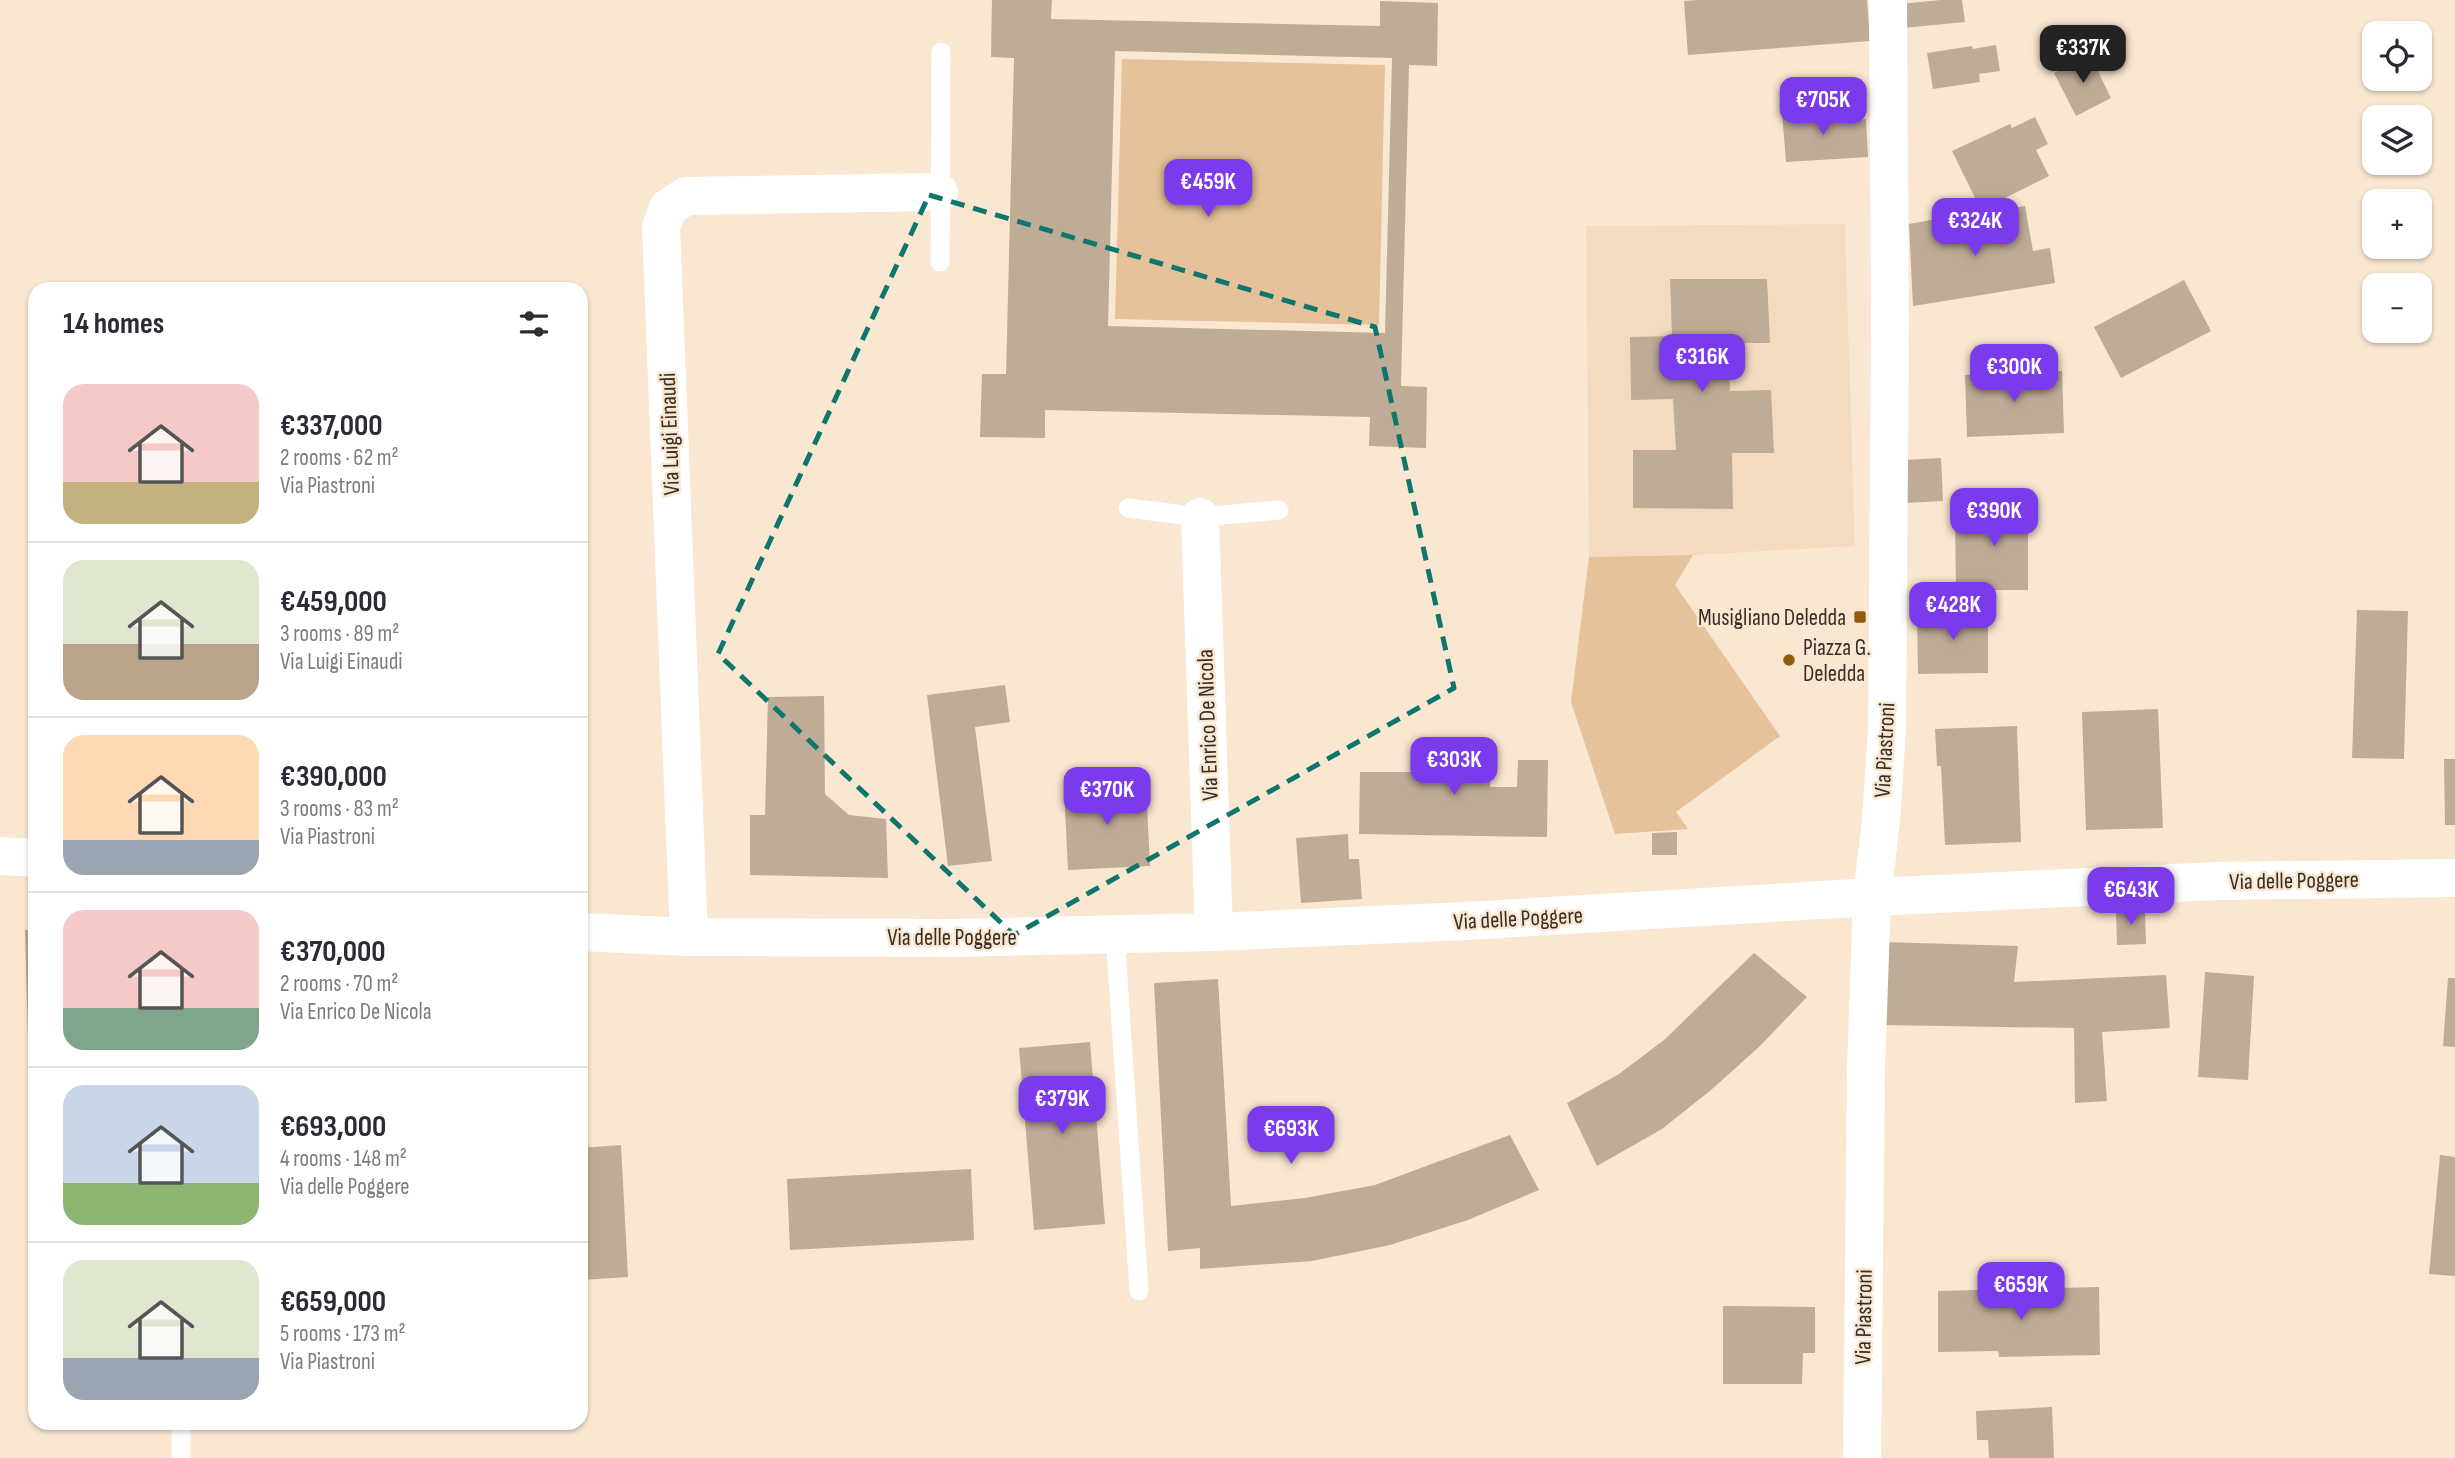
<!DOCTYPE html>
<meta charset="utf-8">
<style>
body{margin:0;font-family:"Sofia Sans Condensed",sans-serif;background:#f7f7f7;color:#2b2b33;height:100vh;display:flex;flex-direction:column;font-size:26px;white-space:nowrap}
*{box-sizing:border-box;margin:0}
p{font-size:23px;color:#7c7c81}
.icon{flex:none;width:38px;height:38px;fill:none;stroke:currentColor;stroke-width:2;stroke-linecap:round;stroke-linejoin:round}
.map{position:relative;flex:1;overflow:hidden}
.sheet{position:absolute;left:28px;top:282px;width:560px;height:1148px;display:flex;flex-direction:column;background:#fff;border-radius:21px;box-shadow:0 2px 5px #0004}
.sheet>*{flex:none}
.buttons{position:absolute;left:2362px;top:21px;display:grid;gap:14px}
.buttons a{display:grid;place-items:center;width:70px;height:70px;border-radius:14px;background:#fff;box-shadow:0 2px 5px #0004;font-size:35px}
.price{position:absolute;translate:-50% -60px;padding:0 16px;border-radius:14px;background:#7c3aed;color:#fff;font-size:23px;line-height:46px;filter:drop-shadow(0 2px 4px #0008)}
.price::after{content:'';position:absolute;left:50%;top:42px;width:21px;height:16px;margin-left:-10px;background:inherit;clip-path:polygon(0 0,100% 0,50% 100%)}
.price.selected{background:#222;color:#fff}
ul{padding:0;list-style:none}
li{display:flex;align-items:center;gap:21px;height:175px;padding:0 35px}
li+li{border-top:2px solid #e1e1e2}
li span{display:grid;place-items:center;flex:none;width:196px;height:140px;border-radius:21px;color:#555}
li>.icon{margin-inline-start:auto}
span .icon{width:84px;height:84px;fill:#fffc;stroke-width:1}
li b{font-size:30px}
h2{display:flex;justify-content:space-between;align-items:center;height:84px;padding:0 35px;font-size:30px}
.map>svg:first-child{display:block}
</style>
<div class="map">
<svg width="2455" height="1458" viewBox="0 0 2455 1458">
<rect width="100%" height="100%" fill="#fae7d1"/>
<!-- built -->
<path fill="#f4dbbf" d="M1845 224 1855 546 1693 555 1589 557 1586 226Z"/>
<!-- green -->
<path fill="#e5c299" d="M1122 59 1385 65 1379 325 1115 319Z
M1693 555 1675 585 1780 736 1676 812 1688 829 1615 834 1571 702 1589 557Z"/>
<!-- building -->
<path fill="#beac97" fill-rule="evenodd" d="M992 0H1052L1051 19 1380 26V1L1438 3 1437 66 1409 65 1401 386 1427 387 1426 448 1369 446 1370 417 1045 410V438L980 437 982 374H1006L1014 58 991 57ZM1115 51 1392 58 1385 333 1108 326Z
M1697 0H1867L1870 41 1688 55 1684 1Z
M1941 0H1962L1965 22 1903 28 1900 4Z
M1996 45 2000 71 1979 74 1980 82 1933 89 1927 53 1972 46 1973 49Z
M2090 55 2111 98 2076 116 2054 73Z
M1829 109 1830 122 1866 119 1868 157 1786 162 1782 112Z
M2035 117 2048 144 2036 150 2049 176 1981 210 1952 151 2010 124 2012 128Z
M2025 206 2033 251 2050 248 2055 283 1913 306 1909 224 1970 213 1974 241 1992 238 1988 213Z
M1670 279H1767L1770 343H1728L1730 391 1771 390 1774 453H1732L1733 509 1633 508V450H1676L1673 399 1631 400 1630 337 1672 336Z
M2184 280 2211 331 2121 378 2094 327Z
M2062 371 2064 433 1967 437 1965 375Z
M1941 458 1943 501 1905 503 1903 460Z
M1996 494H2028V590H1956L1955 517H1996Z
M2357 610 2408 611 2404 759 2352 758Z
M1988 611V673L1918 674 1917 612Z
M1005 685 1010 722 975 727 992 861 948 866 927 695Z
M824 696 825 794 849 815 886 819 888 878 750 875V815H765L768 697Z
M2158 709 2163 828 2086 830 2082 712Z
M2017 726 2021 842 1945 845 1941 766H1937L1935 729Z
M1415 745 1490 746V787H1517L1518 760H1548L1547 837 1359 834 1360 772H1414Z
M2444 759H2455V825H2445Z
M1146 784 1150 866 1068 870 1064 788Z
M1677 832V855H1652V833Z
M1348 834 1349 859H1359L1362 899 1301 903 1296 838Z
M2145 909 2146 944 2117 945 2116 911Z
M25 930H35V1037L28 1038Z
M1883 942 2018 946 2014 982 2166 975 2170 1028 2102 1032 2107 1101 2075 1103 2074 1028 1880 1025Z
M1754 953 1807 997 1759 1047 1711 1090 1662 1129 1597 1166 1567 1103 1619 1074 1664 1040Z
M2205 972 2254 976 2248 1080 2198 1077Z
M2448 978H2455V1047L2443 1046Z
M1218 979 1231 1206 1305 1198 1375 1185 1510 1135 1539 1190 1468 1220 1390 1245 1312 1261 1200 1269V1248L1168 1251 1154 983Z
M1090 1042 1105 1224 1034 1230 1019 1048Z
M621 1145 628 1277 581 1280V1148Z
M2440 1155 2455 1157V1276L2429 1274Z
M971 1169 974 1240 790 1250 787 1179Z
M2099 1287 2100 1355 1999 1357 1998 1351 1938 1352V1291Z
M1723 1306 1815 1307V1353H1803L1802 1384H1723Z
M2052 1407 2054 1458H1989L1988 1440H1977L1976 1411Z"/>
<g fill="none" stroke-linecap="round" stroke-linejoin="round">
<!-- service -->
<path stroke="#fff" stroke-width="19" d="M940 262 941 52
M1128 508 1200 517 1279 510
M1115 934 1139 1291
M181 1423V1458"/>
<!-- minor -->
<path stroke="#fff" stroke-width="38" d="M1200 517 1214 932
M0 856 35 858
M581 932 689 937 953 938 1214 932 1466 921 1872 897 2218 881 2455 878
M689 937 661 227 668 208 686 196 939 192
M1862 1458 1866 1070 1872 897 1881 821 1887 730 1890 321 1888 0"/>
</g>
<!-- marked area -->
<path fill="none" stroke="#0f766e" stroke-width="5" stroke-dasharray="14 9" stroke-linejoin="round" d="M929 195 1375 327 1454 688 1014 935 718 654Z"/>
<!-- markers -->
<g fill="#905d0c" stroke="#fae7d1" stroke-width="2.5">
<rect x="1853" y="610" width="14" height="14" rx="3.5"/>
<circle cx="1789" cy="660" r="7"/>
</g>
<g text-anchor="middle" stroke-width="5" stroke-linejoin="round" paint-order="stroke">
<!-- street labels -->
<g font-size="23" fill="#362f27" stroke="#fae7d1">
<text transform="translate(669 434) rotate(-92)" y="8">Via Luigi Einaudi</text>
<text transform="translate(1207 725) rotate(-92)" y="8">Via Enrico De Nicola</text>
<text transform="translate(1884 750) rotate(-87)" y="8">Via Piastroni</text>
<text transform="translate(2294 880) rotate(-1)" y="8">Via delle Poggere</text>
<text transform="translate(1518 918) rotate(-3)" y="8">Via delle Poggere</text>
<text x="952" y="945">Via delle Poggere</text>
<text transform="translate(1863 1317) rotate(-89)" y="8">Via Piastroni</text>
</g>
<!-- poi labels -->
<g font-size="23" fill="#362f27" stroke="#fae7d1" text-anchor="end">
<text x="1846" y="625">Musigliano Deledda</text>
<text x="1803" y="655" text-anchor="start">Piazza G.<tspan x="1803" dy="26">Deledda</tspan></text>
</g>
</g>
</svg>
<div class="buttons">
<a><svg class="icon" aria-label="locate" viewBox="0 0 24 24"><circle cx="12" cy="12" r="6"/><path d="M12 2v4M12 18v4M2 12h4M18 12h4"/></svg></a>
<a><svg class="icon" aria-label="layers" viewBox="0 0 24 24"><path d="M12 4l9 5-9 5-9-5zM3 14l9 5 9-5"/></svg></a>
<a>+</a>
<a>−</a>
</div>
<b class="price selected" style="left:2083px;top:85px">€337K</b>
<b class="price" style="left:1823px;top:137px">€705K</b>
<b class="price" style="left:1208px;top:219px">€459K</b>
<b class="price" style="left:1975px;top:258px">€324K</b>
<b class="price" style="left:1702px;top:394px">€316K</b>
<b class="price" style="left:2014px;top:404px">€300K</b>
<b class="price" style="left:1994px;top:548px">€390K</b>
<b class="price" style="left:1953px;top:642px">€428K</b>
<b class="price" style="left:1454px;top:797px">€303K</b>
<b class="price" style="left:1107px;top:827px">€370K</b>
<b class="price" style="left:2131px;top:927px">€643K</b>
<b class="price" style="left:1062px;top:1136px">€379K</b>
<b class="price" style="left:1291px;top:1166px">€693K</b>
<b class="price" style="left:2021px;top:1322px">€659K</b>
<section class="sheet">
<h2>14 homes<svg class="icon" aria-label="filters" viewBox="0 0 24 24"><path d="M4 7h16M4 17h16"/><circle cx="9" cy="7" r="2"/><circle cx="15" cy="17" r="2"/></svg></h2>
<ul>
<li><span style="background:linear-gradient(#f6c9c9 70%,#c2b280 0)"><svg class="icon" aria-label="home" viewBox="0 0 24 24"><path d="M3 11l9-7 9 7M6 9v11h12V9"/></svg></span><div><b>€337,000</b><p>2 rooms · 62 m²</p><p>Via Piastroni</p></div></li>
<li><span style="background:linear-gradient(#dfe7d0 60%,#b9a48a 0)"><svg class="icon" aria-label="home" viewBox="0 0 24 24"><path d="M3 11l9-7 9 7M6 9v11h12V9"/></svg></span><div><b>€459,000</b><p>3 rooms · 89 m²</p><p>Via Luigi Einaudi</p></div></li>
<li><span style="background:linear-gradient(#ffd9b3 75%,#9aa5b1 0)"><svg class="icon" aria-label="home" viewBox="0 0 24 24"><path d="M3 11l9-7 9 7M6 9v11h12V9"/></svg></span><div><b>€390,000</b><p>3 rooms · 83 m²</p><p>Via Piastroni</p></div></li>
<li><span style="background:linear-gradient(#f6c9c9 70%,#7fa58c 0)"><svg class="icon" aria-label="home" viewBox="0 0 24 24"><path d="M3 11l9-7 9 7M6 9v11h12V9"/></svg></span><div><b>€370,000</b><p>2 rooms · 70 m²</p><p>Via Enrico De Nicola</p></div></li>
<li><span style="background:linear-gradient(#c9d6e8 70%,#8fb573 0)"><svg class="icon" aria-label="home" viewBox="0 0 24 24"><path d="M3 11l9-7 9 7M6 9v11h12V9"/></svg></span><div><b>€693,000</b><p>4 rooms · 148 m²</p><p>Via delle Poggere</p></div></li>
<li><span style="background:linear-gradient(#dfe7d0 70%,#9aa5b1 0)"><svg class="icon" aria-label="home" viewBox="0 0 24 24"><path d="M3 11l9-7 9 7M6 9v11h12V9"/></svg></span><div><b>€659,000</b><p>5 rooms · 173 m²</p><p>Via Piastroni</p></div></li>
</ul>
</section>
</div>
